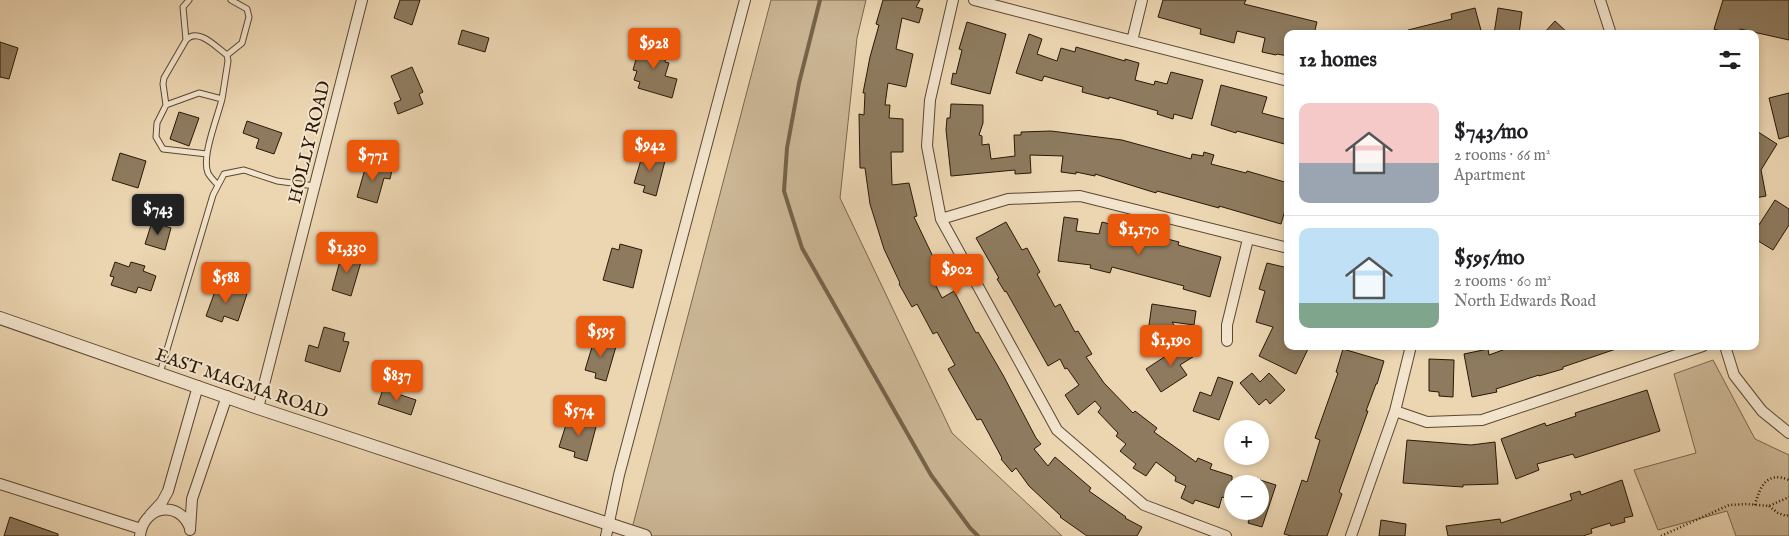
<!DOCTYPE html>
<meta charset="utf-8">
<style>
body{margin:0;font-family:"IM FELL English",serif;background:#f6f6f6;color:#202124;height:100vh;display:flex;flex-direction:column;font-size:19px;white-space:nowrap}
*{box-sizing:border-box;margin:0}
p{font-size:16px;color:#757577}
.icon{flex:none;width:28px;height:28px;fill:none;stroke:currentColor;stroke-width:2;stroke-linecap:round;stroke-linejoin:round}
.map{position:relative;flex:1;overflow:hidden}
.details{position:absolute;left:1284px;top:30px;width:475px;height:320px;display:flex;flex-direction:column;background:#fff;border-radius:10px;box-shadow:0 2px 8px #0003}
.details>*{flex:none}
.fabs{position:absolute;left:1224px;top:420px;display:grid;gap:10px}
.fabs a{display:grid;place-items:center;width:45px;height:45px;border-radius:50%;background:#fff;box-shadow:0 2px 8px #0003;font-size:25px}
.price{position:absolute;translate:-50% -42px;padding:0 11px;border-radius:5px;background:#ea580c;color:#fff;font-size:16px;line-height:32px;filter:drop-shadow(0 1px 2px #0008)}
.price::after{content:'';position:absolute;left:50%;top:30px;width:15px;height:11px;margin-left:-8px;background:inherit;clip-path:polygon(0 0,100% 0,50% 100%)}
.price.active{background:#222;color:#fff}
ul{padding:0;list-style:none}
li{display:flex;align-items:center;gap:15px;height:125px;padding:0 15px}
li+li{border-top:1px solid #e0e0e0}
li span{display:grid;place-items:center;flex:none;width:140px;height:100px;border-radius:10px;color:#555}
li>.icon{margin-inline-start:auto}
span .icon{width:60px;height:60px;fill:#fffc;stroke-width:1}
li b{font-size:21px}
h2{display:flex;justify-content:space-between;align-items:center;height:60px;padding:0 15px;font-size:21px}
.map>svg:first-child{display:block}
</style>
<div class="map">
<svg width="1789" height="536" viewBox="0 0 1789 536">
<rect width="100%" height="100%" fill="#ecd6b2"/>
<filter id="stains"><feTurbulence type="fractalNoise" baseFrequency=".004" numOctaves="4"/><feColorMatrix values="0 0 0 0 .2 0 0 0 0 .09 0 0 0 0 .02 0 0 0 .5 -.17"/></filter>
<radialGradient id="worn" r=".72"><stop offset=".6" stop-color="#630" stop-opacity="0"/><stop offset="1" stop-color="#630" stop-opacity=".3"/></radialGradient>
<!-- green -->
<path fill="#cbb695" stroke="#7a674d" d="M771 0H866L857 38 840 198 952 433 1062 536H630Z
M1713 360 1755 439 1789 455V536H1736L1727 511 1658 530 1634 470 1696 453 1674 374Z"/>
<g fill="none" stroke-linecap="round" stroke-linejoin="round">
<!-- stream -->
<path stroke="#766349" stroke-width="4" d="M820 0 799 83 787 148 784 191 802 248 931 475 970 528 978 536"/>
</g>
<!-- building -->
<path fill="#8e7b5f" stroke="#291805" d="M400 0H420L412 25 394 18Z
M883 0H920L916 7 923 9 919 23 902 18 896 49 913 54 906 87 888 83 885 105H890L889 118 903 119V152H891L892 185 909 183 917 216 914 217 936 263 943 274 933 280 942 298 954 291 976 333 978 332 1003 375 1036 438 1041 444 1034 449 1048 466 1055 457 1091 488 1089 491 1126 517 1125 518 1142 527 1137 536H1087L1060 517 1061 516 1029 486 1016 468 1012 472 1001 459 1002 458 981 419 977 420 948 369 955 365 937 332 933 334 917 304 912 307 899 284 900 283 884 249 870 204 865 168H860L859 114 864 115 865 93H863L870 57 879 25 876 24Z
M1163 0H1246L1244 4 1317 22 1314 34H1288V56L1277 54 1276 55 1262 52 1265 38 1237 31 1234 43 1200 34 1201 29 1158 17Z
M1723 0H1789V40L1740 29 1739 34H1729L1714 29Z
M1475 8 1482 34H1408V30L1452 19 1451 14Z
M1498 8 1522 12 1519 34H1494Z
M1555 21 1569 34H1543Z
M967 22 1006 34 990 94 951 84 953 73 956 74 962 50 959 49Z
M462 30 489 38 485 52 458 44Z
M1029 34 1042 39 1037 54 1057 61 1061 48 1075 52 1076 47 1125 61V59L1139 63 1135 80 1154 85 1155 81 1167 84 1171 72 1203 80 1192 119 1174 114 1173 119 1157 114 1158 111 1109 97V99L1082 92 1083 87 1044 76 1042 81 1016 73Z
M641 41 668 48 665 62 669 63 665 76 677 79 672 98 638 88 640 82 634 80 637 71 633 70Z
M0 42 18 48 9 79 0 77Z
M412 67 423 92 419 94 423 104 398 114 394 103 401 100 391 76Z
M1221 85 1267 97 1262 113 1288 120V145L1237 131 1236 133 1211 125Z
M1789 93V136L1779 139 1769 98Z
M951 104 983 105V123L979 135 982 136V145L989 144 991 159 1015 156 1014 135H1021V132L1051 131 1122 140 1191 159 1192 154 1203 156 1204 152 1214 155 1211 164 1246 173 1247 171 1288 183V208L1286 207 1281 224 1219 206V208L1157 191 1156 193 1095 174V176L1076 172V174L1061 172 1063 156 1030 155 1031 173 1015 174V170L951 176 946 130 947 118H950Z
M179 112 199 118 189 146 170 139Z
M247 121 282 133 274 154 256 148 259 139 243 133Z
M1755 130 1777 144 1761 170 1766 196 1755 198Z
M644 150 666 157 656 196 643 192 645 186 634 183Z
M120 153 146 161 138 188 112 180Z
M367 162 392 170 390 179 384 178 377 203 357 197Z
M1775 200 1789 209V225L1773 250 1755 239V231Z
M1064 217 1078 219 1076 231 1099 234 1102 222 1179 242 1178 245 1221 257 1210 297 1183 289 1184 286 1112 267 1110 273 1090 268 1091 265 1058 261Z
M152 222 171 228 165 250 145 244Z
M1006 222 1022 250 1027 248 1040 272 1037 274 1055 307 1060 304 1075 332 1078 331 1092 354 1086 357 1104 383 1133 413 1135 411 1157 428 1154 432 1196 462 1198 458 1212 464 1210 469 1232 476V500L1222 497 1219 508 1195 500 1193 504 1181 498 1186 486 1175 481 1176 477 1156 462 1146 476 1133 468 1136 464 1120 451 1126 444 1116 436 1118 433 1098 412 1101 408 1095 401 1078 415 1065 395 1079 385 1067 368 1065 369 1060 359 1048 366 1006 291 1005 292 997 279 999 278 976 238Z
M620 244 642 250 633 288 603 280 612 248 619 250Z
M343 250 355 253 353 260 361 262 351 296 332 290Z
M115 262 129 267 131 262 145 266 143 271 156 276 151 291 138 287 136 293 111 285 114 277 110 276Z
M1267 263 1288 268V346H1303L1308 349 1296 374 1259 356 1273 327 1256 322 1265 291 1259 289Z
M217 286 224 289 225 287 247 294 238 321 224 316 222 322 206 316Z
M1152 304 1196 311 1194 325 1172 322 1183 337 1148 332Z
M324 327 345 333 343 341 349 342 340 372 305 361 309 345 318 348Z
M595 337 617 343 606 381 595 378 596 373 585 370Z
M1187 342 1196 355 1180 365 1187 375 1161 392 1146 369Z
M1514 346H1619V348L1563 367V369L1539 376V375L1496 389 1497 392 1472 397 1464 354 1488 349 1489 355Z
M1343 349 1384 361 1377 384H1376L1366 411H1368L1339 492 1342 494 1327 536H1291L1284 534 1302 480 1307 482 1320 440 1315 438 1338 373 1336 372Z
M1429 359 1454 360 1453 397 1439 396V392L1429 391Z
M1252 373 1260 382 1269 373 1285 390 1270 404 1266 399 1259 405 1240 383Z
M1218 377 1233 382 1219 420 1193 411 1200 392 1211 396Z
M383 389 416 400 411 415 378 404Z
M1647 390 1660 431 1575 458 1573 454 1537 464 1539 470 1516 479 1501 439 1545 423 1546 426 1576 416 1575 413Z
M569 415 597 423 587 461 574 457 575 452 559 447Z
M1407 440 1471 445 1495 442 1498 484 1463 485V487L1403 483Z
M1260 480 1276 485 1262 527 1248 523 1252 511H1260Z
M1622 480 1633 516 1624 518 1625 522 1611 526 1610 523 1591 529 1592 533 1583 536H1448L1446 526 1500 519 1501 523 1572 500 1570 494 1580 491 1581 495Z
M10 517 58 534V536H4Z
M1381 520 1406 524 1405 536H1379Z"/>
<g fill="none" stroke-linecap="round" stroke-linejoin="round">
<!-- service casing -->
<g stroke="#5a4830" stroke-width="7">
<path id="service" d="M186 40 183 7 189 0
M227 55 242 43 249 17 247 9 231 0
M166 105 163 84 164 78 186 40C198 27 216 47 227 55L228 61 222 99
M207 154 163 149 156 137 157 123 166 105 199 93 222 99C218 116 201 157 208 173 210 177 215 182 218 185
M160 373 213 195 224 174 244 170 277 181 315 186"/>
</g>
<!-- minor casing -->
<g stroke="#5a4830" stroke-width="12">
<path id="minor" d="M953 0 930 100 927 146 941 219 1057 430 1144 505 1226 536
M974 0 1288 81
M1600 0 1611 34
M1132 41 1142 0
M941 219 1008 199 1080 196 1288 248
M1227 341V325L1248 239
M1725 346 1734 375 1762 411 1789 433
M258 408 362 0
M1395 411 1427 422 1482 420 1703 346
M0 484 141 529
M150 515 162 502 168 491 198 386
M190 530 192 499 227 396
M140 536C143 506 179 499 190 528
M606 536 619 475 745 0
M1351 536 1395 411 1411 346"/>
</g>
<!-- tertiary casing -->
<g stroke="#5a4830" stroke-width="14">
<path id="tertiary" d="M0 318 258 408 645 536"/>
</g>
<!-- path -->
<path stroke="#291805" stroke-width="2.5" stroke-dasharray="1 2.5" stroke-linecap="butt" d="M1755 505C1760 486 1767 471 1789 480
M1769 506 1778 513 1786 516 1789 515
M1661 536 1729 505 1747 504 1769 506 1789 497"/>
<!-- service -->
<use href="#service" stroke="#f3e4cd" stroke-width="5"/>
<!-- minor -->
<use href="#minor" stroke="#f3e4cd" stroke-width="10"/>
<!-- tertiary -->
<use href="#tertiary" stroke="#f3e4cd" stroke-width="12"/>
</g>
<g text-anchor="middle" stroke-width="4" stroke-linejoin="round" paint-order="stroke">
<!-- street labels -->
<g font-size="18" fill="#291805" stroke="#f3e4cd">
<text transform="translate(309 142) rotate(-76)" y="6">HOLLY ROAD</text>
<text transform="translate(242 383) rotate(19)" y="6">EAST MAGMA ROAD</text>
</g>
</g>
<rect width="100%" height="100%" filter="url(#stains)"/>
<rect width="100%" height="100%" fill="url(#worn)"/>
</svg>
<div class="fabs">
<a>+</a>
<a>−</a>
</div>
<b class="price" style="left:654px;top:70px">$928</b>
<b class="price" style="left:650px;top:172px">$942</b>
<b class="price" style="left:373px;top:182px">$771</b>
<b class="price active" style="left:158px;top:236px">$743</b>
<b class="price" style="left:1139px;top:256px">$1,170</b>
<b class="price" style="left:347px;top:274px">$1,330</b>
<b class="price" style="left:957px;top:296px">$902</b>
<b class="price" style="left:226px;top:304px">$588</b>
<b class="price" style="left:601px;top:358px">$595</b>
<b class="price" style="left:1171px;top:367px">$1,190</b>
<b class="price" style="left:397px;top:402px">$837</b>
<b class="price" style="left:579px;top:437px">$574</b>
<section class="details">
<h2>12 homes<svg class="icon" aria-label="filters" viewBox="0 0 24 24"><path d="M4 7h16M4 17h16"/><circle cx="9" cy="7" r="2"/><circle cx="15" cy="17" r="2"/></svg></h2>
<ul>
<li><span style="background:linear-gradient(#f6c9c9 60%,#9aa5b1 0)"><svg class="icon" aria-label="home" viewBox="0 0 24 24"><path d="M3 11l9-7 9 7M6 9v11h12V9"/></svg></span><div><b>$743/mo</b><p>2 rooms · 66 m²</p><p>Apartment</p></div></li>
<li><span style="background:linear-gradient(#bfe0f5 75%,#7fa58c 0)"><svg class="icon" aria-label="home" viewBox="0 0 24 24"><path d="M3 11l9-7 9 7M6 9v11h12V9"/></svg></span><div><b>$595/mo</b><p>2 rooms · 60 m²</p><p>North Edwards Road</p></div></li>
</ul>
</section>
</div>
